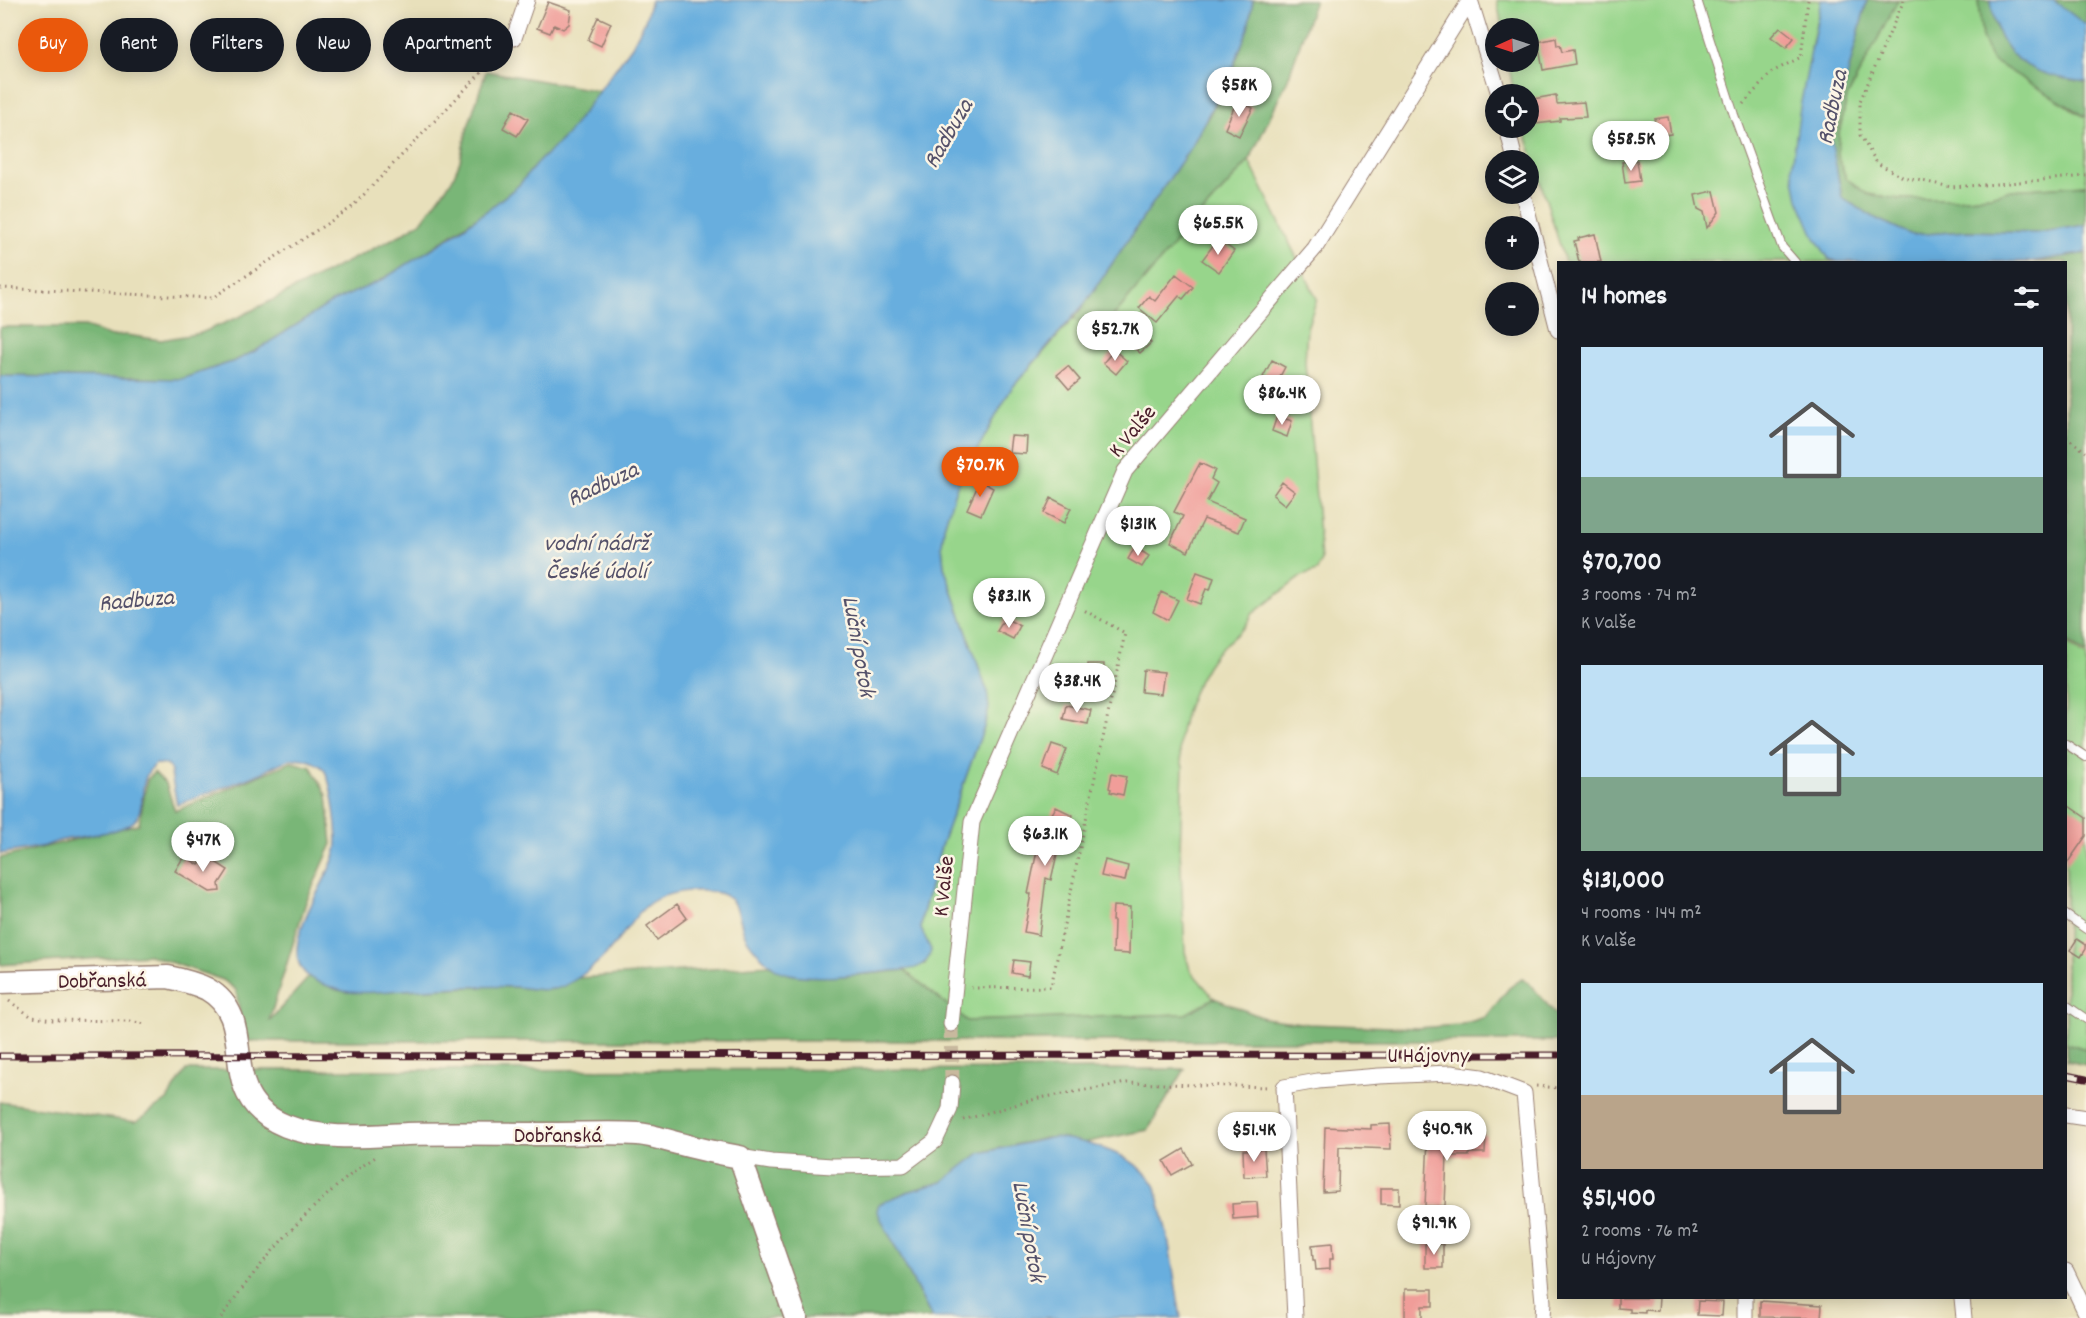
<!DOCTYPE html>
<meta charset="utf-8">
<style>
body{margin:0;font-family:Dekko,sans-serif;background:#20242c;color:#f1f3f6;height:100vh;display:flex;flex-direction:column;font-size:22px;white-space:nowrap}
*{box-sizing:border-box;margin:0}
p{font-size:20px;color:#9ea1a6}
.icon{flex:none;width:33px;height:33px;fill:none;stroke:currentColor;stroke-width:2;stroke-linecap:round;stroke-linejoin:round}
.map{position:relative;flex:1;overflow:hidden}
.side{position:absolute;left:1557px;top:261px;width:510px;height:1038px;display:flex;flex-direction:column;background:#171b24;border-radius:0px;box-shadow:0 3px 15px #0003}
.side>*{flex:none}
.guide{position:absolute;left:18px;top:18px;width:570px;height:54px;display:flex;gap:12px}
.needle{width:39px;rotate:267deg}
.tools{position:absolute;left:1485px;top:18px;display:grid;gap:12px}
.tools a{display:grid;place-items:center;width:54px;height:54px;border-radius:50%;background:#171b24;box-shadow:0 3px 15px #0003;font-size:30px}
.price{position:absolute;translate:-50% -51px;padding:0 14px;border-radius:21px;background:#fff;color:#222;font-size:20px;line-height:39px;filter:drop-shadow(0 2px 3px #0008)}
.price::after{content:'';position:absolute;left:50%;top:36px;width:18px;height:14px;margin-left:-9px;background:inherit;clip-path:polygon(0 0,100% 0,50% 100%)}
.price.on{background:#ea580c;color:#fff}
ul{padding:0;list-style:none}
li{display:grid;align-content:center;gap:12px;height:318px;padding:0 24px}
li span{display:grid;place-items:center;height:186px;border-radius:0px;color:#555}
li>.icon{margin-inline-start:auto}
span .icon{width:108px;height:108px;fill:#fffc;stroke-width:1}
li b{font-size:26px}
h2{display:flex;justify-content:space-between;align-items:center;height:72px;padding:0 24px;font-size:26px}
.chip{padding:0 21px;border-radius:27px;background:#171b24;box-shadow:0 3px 15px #0003;font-size:21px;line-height:54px}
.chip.on{background:#ea580c;color:#fff}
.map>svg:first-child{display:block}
</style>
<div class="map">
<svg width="2086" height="1318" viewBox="0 0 2086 1318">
<rect width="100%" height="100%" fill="#fcf5e5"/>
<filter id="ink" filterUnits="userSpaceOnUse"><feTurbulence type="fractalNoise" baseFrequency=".0167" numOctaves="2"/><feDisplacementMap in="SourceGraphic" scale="12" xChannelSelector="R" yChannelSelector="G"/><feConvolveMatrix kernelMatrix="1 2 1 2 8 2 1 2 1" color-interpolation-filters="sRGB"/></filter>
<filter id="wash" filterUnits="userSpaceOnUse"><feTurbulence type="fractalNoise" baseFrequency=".008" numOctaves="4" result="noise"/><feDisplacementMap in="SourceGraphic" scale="24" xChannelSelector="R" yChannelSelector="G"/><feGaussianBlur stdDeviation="1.35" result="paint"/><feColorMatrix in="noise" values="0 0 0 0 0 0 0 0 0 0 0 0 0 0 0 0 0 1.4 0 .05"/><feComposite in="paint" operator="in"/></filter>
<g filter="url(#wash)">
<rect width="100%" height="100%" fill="#e8e0bb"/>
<!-- green -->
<path fill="#97d58b" stroke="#707a5b" stroke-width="1.5" d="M1497 0H1821L1811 48 1828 259 1838 262H1565L1524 128H1528V94H1514L1508 62H1528V28H1502Z
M1898 0H1978L1982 38 2072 110 2086 117V185L2011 190 1991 196 1955 199H1899L1867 194 1846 178 1838 156 1839 133 1847 97Z
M1249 161 1317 299 1307 328 1305 362 1321 560 1317 571 1302 576 1251 615C1246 631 1227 640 1216 653 1196 679 1171 734 1183 767L1180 849 1185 952 1190 970 1214 998 1186 1014 967 1021 904 970 925 964 931 950 921 929 922 917 941 846 984 727 987 691 944 567 942 545 944 527 956 488 1011 389 1073 319 1100 332 1182 235Z
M2066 643 2086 658V1049L2066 1043Z"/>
<!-- forest -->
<path fill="#79b677" stroke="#626a51" stroke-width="1.5" d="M1253 0H1315L1288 79 1249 161 1182 235 1100 332 1073 319 1086 302 1191 147C1218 101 1246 52 1253 0Z
M1867 0H1898L1847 97 1839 133 1838 156 1846 178 1867 194 1899 199H1955L1991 196 2011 190 2086 185V225L2036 233 1967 231 1912 235 1877 219 1842 198 1831 139Z
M1978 0H1991C1996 60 2033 76 2086 82V117L1992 60 1982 38Z
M2053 0H2086V25Z
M486 71 600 91 566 136 537 163 519 185 489 209 404 267 257 350 235 361 181 379 0 376V327H85L112 336 126 335 161 340 201 333 241 316 402 234 422 221 452 180 460 161 466 133Z
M2086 253V655L2066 641V262H2031Z
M291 762 311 767 327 795 332 844 306 902 269 1021 309 977 337 990 349 992 497 986 542 989 562 986 577 978 770 965C801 984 869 974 904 970L967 1021 1186 1014 1214 998 1264 1018 1308 1024 1417 1028 1459 1025 1486 1017 1509 988 1522 979 1529 983 1558 1017V1041H244L236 990 223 980 149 955 0 965V858L139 824 147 780 154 772 166 784 175 811Z
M2066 1043 2086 1049V1065L2066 1061Z
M1185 1069 1148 1130 1083 1143 1064 1138H1046L988 1151 942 1182 907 1192 888 1200 881 1219 932 1318H0V1102L136 1122 167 1100 186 1070Z"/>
<!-- water -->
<path fill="#67aede" stroke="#586684" stroke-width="1.5" d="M651 0H1253L1248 29 1230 74 1191 147 1086 302 1011 389 956 488 944 527 942 545 944 567 987 691 989 708 984 727 941 846 922 917 921 929 931 950C928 970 908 970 892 971 861 974 811 982 782 972 771 968 748 945 744 933 738 915 739 896 714 892 694 889 668 891 650 903 637 912 628 928 618 940 605 958 584 976 564 986 549 993 530 988 515 987 478 985 441 988 404 990 386 991 368 994 349 992 338 991 328 986 318 982 265 959 328 886 336 851 339 838 332 781 324 770 319 763 303 757 294 759 282 760 270 769 259 774 232 785 204 794 177 805L170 768 167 765 156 764C137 778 147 800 137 818 128 833 79 836 63 840 57 841 51 844 45 846 30 849 15 851 0 854V376L181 379 235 361 257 350 332 302 380 281 449 238 489 209 519 185 537 163 566 136 632 46 645 21Z
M1821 0H1867L1831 139 1842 198 1877 219 1912 235 1967 231 2036 233 2086 225V253L2031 262H1838L1829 259 1815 238 1798 199 1792 168 1800 107Z
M1991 0H2053L2086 25V82C2033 76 1996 60 1991 0Z
M1054 1137C1087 1141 1139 1155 1156 1187L1168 1238 1181 1318H932L881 1219 877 1210 879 1204 907 1192 942 1182 980 1153Z"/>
<g id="blocks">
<!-- building -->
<path fill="#f09d99" d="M548 2 571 10 569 24 563 29 554 25 550 33 537 28Z
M598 17 611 23 601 46 588 40Z
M1780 27 1794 38 1786 48 1771 37Z
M1556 38 1557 46 1560 45 1562 52 1573 50 1575 64 1543 70 1538 42Z
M1556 95 1557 104 1584 102 1586 117 1560 118V121L1536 124 1533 99Z
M1237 100 1253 108 1239 136 1225 129Z
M513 110 528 119 517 136 503 128Z
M1668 117 1671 134 1656 136 1654 119Z
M1637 160 1640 181 1625 183 1622 162Z
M1714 191 1719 212 1707 228 1704 212 1698 209 1695 195Z
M1595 234 1601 262H1579L1574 241 1579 240 1578 238Z
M1218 239 1234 251 1219 272 1202 260Z
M1176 274 1193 287 1183 299 1179 296 1157 323 1139 308 1149 296 1155 301Z
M1140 332 1151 343 1140 353 1129 343Z
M1114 350 1127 361 1116 374 1103 363Z
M1272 360 1285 367 1276 384 1263 377Z
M1068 366 1080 380 1069 389 1057 375Z
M1277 416 1292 421 1287 437 1272 431Z
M1011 436 1027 437 1026 454 1009 453Z
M1200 463 1215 470 1211 479 1217 483 1207 502 1245 518 1239 532 1204 519 1188 552 1170 543 1183 516 1174 512Z
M980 481 993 488 981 515 967 509Z
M1282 482 1295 492 1285 505 1273 495Z
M1051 498 1071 508 1064 523 1044 513Z
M1135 547 1149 556 1142 567 1128 559Z
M1197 572 1214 578 1210 590 1206 589 1200 604 1187 599Z
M1161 592 1178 600 1168 620 1153 612Z
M1005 618 1020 626 1013 639 997 631Z
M1088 664H1104L1103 680 1087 679Z
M1143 670 1164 672 1161 694 1141 692Z
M1066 705 1091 710 1088 724 1063 719Z
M1052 744 1067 749 1057 775 1043 769Z
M1112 773 1127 776 1123 795 1110 792 1111 789 1109 788Z
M2066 804 2086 818V836L2066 865Z
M1056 807 1073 815 1066 830 1063 829 1051 880 1046 878 1039 935 1024 932 1031 894H1028L1038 846H1040L1048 821Z
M184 856 199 865 206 856 228 870 219 884 220 891 210 892 175 871Z
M1105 860 1128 866 1125 881 1101 876Z
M677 904 687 918 657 940 647 926Z
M1113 906 1130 907 1129 954 1113 953 1114 921H1112Z
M2077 939 2086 945V949L2081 957 2070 950Z
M1014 960 1030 962 1028 976 1012 973Z
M1390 1124 1391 1149 1339 1147 1338 1191 1323 1192 1325 1127 1371 1129V1125Z
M1476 1134 1486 1135 1485 1153H1469V1156H1447L1445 1206H1425L1428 1137Z
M1184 1149 1192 1164 1172 1175 1164 1161Z
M1264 1149 1266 1176 1244 1177 1243 1150Z
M1381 1188H1399V1205L1381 1204Z
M1257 1202 1258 1217 1233 1219 1232 1204Z
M1332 1243 1333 1259H1330V1269L1316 1270 1315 1260H1313L1312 1245Z
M1425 1244H1443V1268H1425Z
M1405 1289H1433V1306H1422V1318H1405Z
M1618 1298H1659L1658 1311 1645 1310V1313L1630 1312V1309L1618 1308Z
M1698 1301 1723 1302 1722 1316 1697 1315Z
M1760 1301 1822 1305 1821 1318 1760 1317Z"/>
</g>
</g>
<g filter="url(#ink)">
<use href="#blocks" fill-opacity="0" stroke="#998073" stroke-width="1.5"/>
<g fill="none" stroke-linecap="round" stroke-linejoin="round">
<!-- street-tunnel -->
<path stroke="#c8b99e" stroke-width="15" stroke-dasharray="15 8" stroke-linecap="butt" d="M951 1024 952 1083"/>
<!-- lane casing -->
<g stroke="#998073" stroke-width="10">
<path id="lane" d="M1697 0 1734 115 1782 247 1795 262
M2066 744 2086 757
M2066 915 2086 929
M2066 1005 2086 1019"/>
</g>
<!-- street casing -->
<g stroke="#998073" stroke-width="17">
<path id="street" d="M1470 0 1499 94
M514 38 527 0
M1507 128 1515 160
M1523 194 1558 330
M951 1024 972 822 1125 471 1315 248 1470 0
M2066 1115 2086 1118
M740 1157 771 1162 832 1166 903 1165 935 1141 950 1109 952 1083
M2066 1271 2086 1313
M1745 1298V1318
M1962 1298 1964 1318
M1295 1318 1284 1087 1318 1081 1379 1076 1451 1073 1482 1077 1524 1093 1543 1302 1542 1318"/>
</g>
<!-- secondary casing -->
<g stroke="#998073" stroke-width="25">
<path id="secondary" d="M0 982 168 977C182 980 195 983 207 989 264 1022 209 1095 286 1126 324 1141 367 1136 407 1134 455 1133 504 1134 552 1134 580 1134 610 1132 638 1134 650 1135 662 1139 673 1142 695 1148 717 1153 740 1157L796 1318"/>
</g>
<!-- path -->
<path stroke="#998073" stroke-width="3" stroke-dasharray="1.5 4.5" stroke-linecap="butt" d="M1904 0 1860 101V135L1877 163 1903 177 1951 187 1997 184 2086 176
M1743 104 1772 72 1801 57 1808 0
M0 288 212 298 351 208 504 49
M2066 437 2086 452
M971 988 1051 987 1125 633 1082 609
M9 1001 32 1017 53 1020 130 1021 145 1024
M1536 1086 1558 1088
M963 1120 1039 1098 1127 1083 1270 1087
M221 1318C260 1261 319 1193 377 1156"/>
<!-- lane -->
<use href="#lane" stroke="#fff" stroke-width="8"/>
<!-- street -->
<use href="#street" stroke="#fff" stroke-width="15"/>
<!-- secondary -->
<use href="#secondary" stroke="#fff" stroke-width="22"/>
<!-- rail casing -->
<g stroke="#4a1f2b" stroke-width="7">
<path id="rail" d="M0 1056 1558 1055
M2066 1075 2086 1079"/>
</g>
<!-- rail -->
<use href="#rail" stroke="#fcf5e5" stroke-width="4.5" stroke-dasharray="14" stroke-linecap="butt"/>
</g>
</g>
<g text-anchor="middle" stroke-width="5" stroke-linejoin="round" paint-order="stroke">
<!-- street labels -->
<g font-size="22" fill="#4a1f2b" stroke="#fcf5e5">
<text transform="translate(1131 430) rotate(-50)" y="8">K Valše</text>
<text transform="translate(942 886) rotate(-84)" y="8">K Valše</text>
<text transform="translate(102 979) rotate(-1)" y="8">Dobřanská</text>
<text x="1428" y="1062">U Hájovny</text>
<text x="558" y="1142">Dobřanská</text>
</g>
<!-- water labels -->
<g font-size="24" font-style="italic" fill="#54516a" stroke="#fcf5e5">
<text transform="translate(1831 107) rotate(-78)" y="8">Radbuza</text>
<text transform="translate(947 133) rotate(-60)" y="8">Radbuza</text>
<text transform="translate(602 483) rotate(-25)" y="8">Radbuza</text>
<text x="596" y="550">vodní nádrž<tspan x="596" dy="28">České údolí</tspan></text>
<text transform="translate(136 599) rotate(-5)" y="8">Radbuza</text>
<text transform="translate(860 646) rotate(80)" y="8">Luční potok</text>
<text transform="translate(1030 1231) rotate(80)" y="8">Luční potok</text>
</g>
</g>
</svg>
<div class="tools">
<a><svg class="needle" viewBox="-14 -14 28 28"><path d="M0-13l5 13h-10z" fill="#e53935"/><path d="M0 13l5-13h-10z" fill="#9ea1a6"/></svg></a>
<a><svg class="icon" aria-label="locate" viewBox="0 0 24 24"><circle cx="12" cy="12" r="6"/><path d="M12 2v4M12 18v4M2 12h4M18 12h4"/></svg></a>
<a><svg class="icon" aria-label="layers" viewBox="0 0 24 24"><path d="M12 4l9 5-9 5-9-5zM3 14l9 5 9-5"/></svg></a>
<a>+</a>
<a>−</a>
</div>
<b class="price" style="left:1239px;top:118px">$58K</b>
<b class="price" style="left:1631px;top:172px">$58.5K</b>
<b class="price" style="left:1218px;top:256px">$65.5K</b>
<b class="price" style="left:1115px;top:362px">$52.7K</b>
<b class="price" style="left:1282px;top:426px">$86.4K</b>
<b class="price on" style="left:980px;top:498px">$70.7K</b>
<b class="price" style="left:1138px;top:557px">$131K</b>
<b class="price" style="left:1009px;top:629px">$83.1K</b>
<b class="price" style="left:1077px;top:714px">$38.4K</b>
<b class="price" style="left:1045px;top:867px">$63.1K</b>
<b class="price" style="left:203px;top:873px">$47K</b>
<b class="price" style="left:1447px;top:1162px">$40.9K</b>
<b class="price" style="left:1254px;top:1163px">$51.4K</b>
<b class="price" style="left:1434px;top:1256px">$91.9K</b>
<div class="guide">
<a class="chip on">Buy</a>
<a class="chip">Rent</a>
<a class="chip">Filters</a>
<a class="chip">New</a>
<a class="chip">Apartment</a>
</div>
<section class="side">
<h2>14 homes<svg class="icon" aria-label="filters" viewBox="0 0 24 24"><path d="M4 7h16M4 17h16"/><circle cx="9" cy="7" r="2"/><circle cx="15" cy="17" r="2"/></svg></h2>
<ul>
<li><span style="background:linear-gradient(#bfe0f5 70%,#7fa58c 0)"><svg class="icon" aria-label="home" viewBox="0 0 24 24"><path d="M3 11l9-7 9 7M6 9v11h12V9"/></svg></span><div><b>$70,700</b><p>3 rooms · 74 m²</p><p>K Valše</p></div></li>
<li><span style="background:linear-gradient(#bfe0f5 60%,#7fa58c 0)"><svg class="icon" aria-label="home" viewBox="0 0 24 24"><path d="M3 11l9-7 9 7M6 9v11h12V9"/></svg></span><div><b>$131,000</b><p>4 rooms · 144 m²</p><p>K Valše</p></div></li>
<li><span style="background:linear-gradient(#bfe0f5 60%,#b9a48a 0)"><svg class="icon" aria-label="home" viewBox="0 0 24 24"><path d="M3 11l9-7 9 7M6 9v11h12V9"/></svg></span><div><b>$51,400</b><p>2 rooms · 76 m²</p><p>U Hájovny</p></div></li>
</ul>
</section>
</div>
